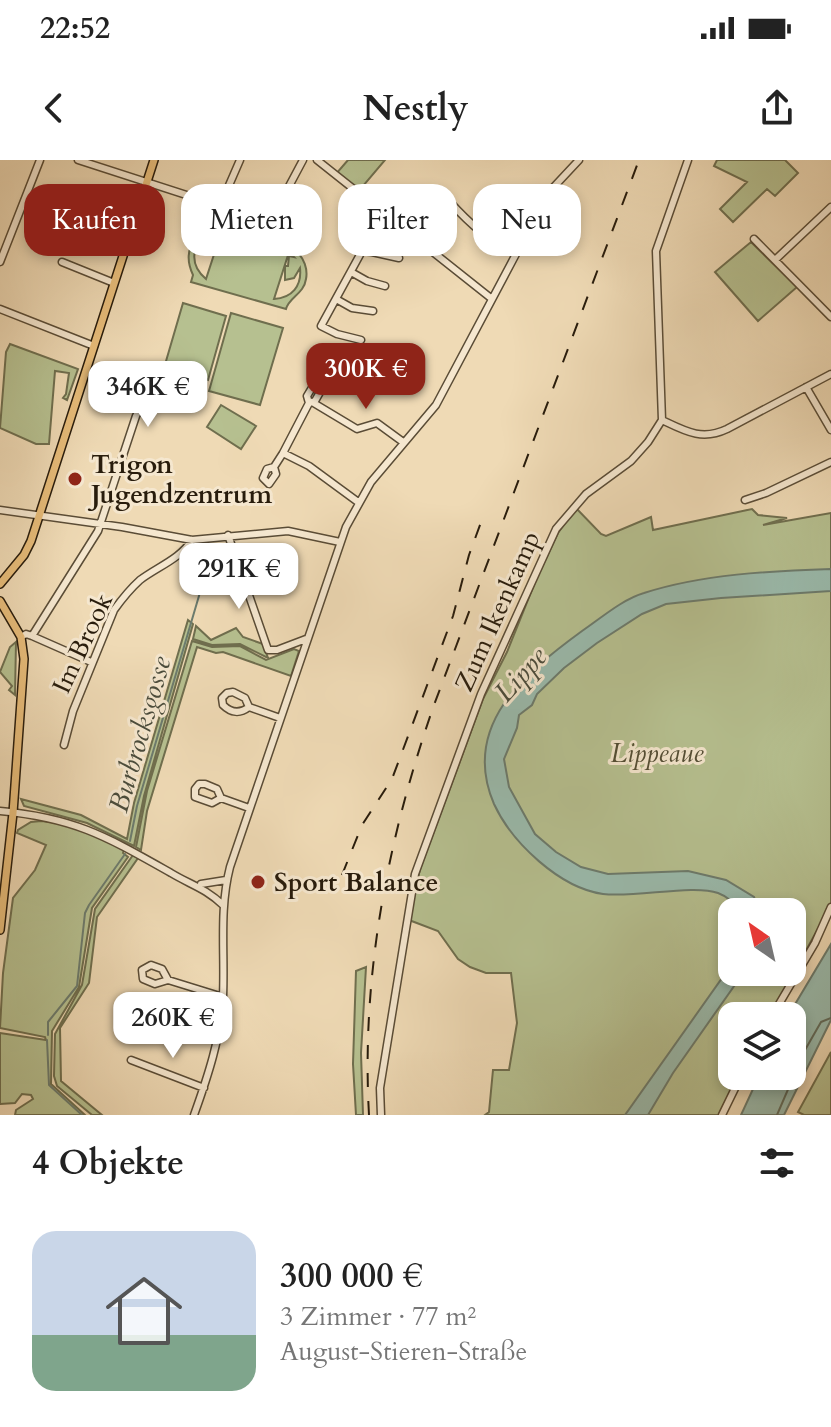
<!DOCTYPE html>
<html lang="de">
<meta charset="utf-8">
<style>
body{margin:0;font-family:Cardo,serif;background:#f2f2f2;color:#222;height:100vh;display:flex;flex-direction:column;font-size:30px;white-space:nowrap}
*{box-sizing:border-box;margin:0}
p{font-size:26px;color:#767676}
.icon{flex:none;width:44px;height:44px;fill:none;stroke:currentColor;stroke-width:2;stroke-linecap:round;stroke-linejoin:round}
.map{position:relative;height:955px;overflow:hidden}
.side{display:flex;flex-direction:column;background:#fff;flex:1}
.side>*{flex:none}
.banner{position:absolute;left:24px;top:24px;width:784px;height:72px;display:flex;gap:16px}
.needle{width:52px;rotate:326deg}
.buttons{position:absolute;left:718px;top:738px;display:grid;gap:16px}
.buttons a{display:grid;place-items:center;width:88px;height:88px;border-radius:16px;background:#fff;box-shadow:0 4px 12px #0003;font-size:40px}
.price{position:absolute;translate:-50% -68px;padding:0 18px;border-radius:16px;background:#fff;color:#222;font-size:26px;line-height:52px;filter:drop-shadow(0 2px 4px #0008)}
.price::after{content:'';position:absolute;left:50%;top:48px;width:24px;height:18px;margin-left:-12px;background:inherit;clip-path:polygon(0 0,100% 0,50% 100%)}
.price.on{background:#8f2418;color:#fff}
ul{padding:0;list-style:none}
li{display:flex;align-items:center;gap:24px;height:200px;padding:0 32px}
li span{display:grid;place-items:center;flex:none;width:224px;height:160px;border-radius:24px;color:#555}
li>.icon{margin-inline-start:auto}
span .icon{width:96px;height:96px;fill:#fffc;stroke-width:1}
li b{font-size:34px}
h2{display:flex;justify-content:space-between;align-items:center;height:96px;padding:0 32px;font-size:34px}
.chip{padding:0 28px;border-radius:24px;background:#fff;box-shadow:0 4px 12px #0003;font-size:28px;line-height:72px}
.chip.on{background:#8f2418;color:#fff}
.status{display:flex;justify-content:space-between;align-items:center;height:56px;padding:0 40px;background:#fff;direction:ltr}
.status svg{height:22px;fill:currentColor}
header{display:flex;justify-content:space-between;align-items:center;height:104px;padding:0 32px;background:#fff;font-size:36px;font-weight:800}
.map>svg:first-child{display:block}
</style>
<div class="status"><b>22:52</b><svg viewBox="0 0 49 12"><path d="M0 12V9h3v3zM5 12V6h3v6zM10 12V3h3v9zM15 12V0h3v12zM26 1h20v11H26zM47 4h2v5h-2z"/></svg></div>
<header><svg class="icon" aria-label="back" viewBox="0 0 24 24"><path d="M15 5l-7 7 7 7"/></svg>Nestly<svg class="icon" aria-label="share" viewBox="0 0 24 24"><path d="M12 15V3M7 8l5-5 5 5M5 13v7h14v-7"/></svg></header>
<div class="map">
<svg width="831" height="955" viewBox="0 0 831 955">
<rect width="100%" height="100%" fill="#efdab5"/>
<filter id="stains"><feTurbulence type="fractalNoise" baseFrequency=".0025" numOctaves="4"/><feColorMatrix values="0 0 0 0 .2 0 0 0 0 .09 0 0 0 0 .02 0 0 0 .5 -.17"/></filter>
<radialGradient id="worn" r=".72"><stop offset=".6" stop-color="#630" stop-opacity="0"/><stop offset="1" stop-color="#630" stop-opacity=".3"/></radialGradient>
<!-- green -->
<path fill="#b6c090" stroke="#6f6e4e" stroke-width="2" fill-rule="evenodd" d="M348 0H385L358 32 335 15Z
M717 0H785L798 13 775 36 767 29 733 62 720 49 747 22 714 6Z
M212 67C230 66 283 79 296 91 304 98 308 109 306 119 304 134 289 137 286 149L191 122 193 115C183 94 191 75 212 67ZM214 72H224L287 92 221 73 206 119C188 104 191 80 214 72ZM289 92 294 97 289 96 288 106H285V120L294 118 300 108C302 126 292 138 274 139Z
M751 82 797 127 758 161 715 112Z
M183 143 226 156 208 220 164 208Z
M231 153 283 168 260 245 209 231Z
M10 184 78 209 67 240 63 238 66 234 69 213 55 211 49 284H36L0 268 6 192Z
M221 245 256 266 241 289 207 267Z
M576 348 601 374 606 376 651 357 653 370 752 349 758 355 787 358 763 365 831 353V745L770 856H732V916H738L719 955H485L489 952 493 910H509L517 863 511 813H486L470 807 458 799 438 771 409 760 420 709 483 539 507 492 538 415 558 373ZM732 752H792V812H732Z
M188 460 193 464 144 636 134 686 87 663 24 646 21 639 81 655 127 679 134 643Z
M196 466 211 480 236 468 243 477 263 484 268 498 240 484 212 485 193 479Z
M192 481 212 487 240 486 266 500 294 489 299 491 291 516 223 492 216 493 197 487 147 651 141 690 136 687 147 631Z
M16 482 15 535 9 530 12 526 0 512 10 487Z
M41 661C71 663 98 677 124 690L123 693 128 697 92 748 79 827 52 871 51 924 85 955H15L16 950 33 939 31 935 22 934 15 943 0 944V873L46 880 45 877 0 868 3 813 13 738 35 710 46 685 17 673 18 670 31 662Z
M133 695 138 698 97 757 89 823 60 868 61 921 102 955H92L57 926 54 916 55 874 82 825 95 749Z
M366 807 361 893 363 955H356L353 904 356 811Z
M831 892V955H804L798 952Z"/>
<!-- water -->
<path fill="#9abbad" stroke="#6c7b6d" stroke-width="2" d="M831 409V431L721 438 666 444 642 454 597 483 564 508 537 534 532 545 519 555 517 568 504 599 509 627 535 674 556 692 581 707 608 714 688 711 726 720 754 737 759 752H741C735 744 729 737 718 733 693 724 636 738 603 734 560 728 512 683 494 644 460 565 526 512 582 471 601 458 623 439 644 433 703 414 770 411 831 409Z
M831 784V860L784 955H741L759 916H792V856H788Z
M732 804V812H744L673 913 648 955H625Z"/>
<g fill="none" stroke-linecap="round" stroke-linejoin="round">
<!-- shore -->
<path stroke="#616c5c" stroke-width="2" d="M777 955 805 890 821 862 831 858"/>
<!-- stream -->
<path stroke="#6c7b6d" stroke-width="2" d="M130 681 137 646 214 385
M48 875V862L77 826 85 753 89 745 125 694
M47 880 49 925 82 955"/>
<!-- minor casing -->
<g stroke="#5a4c36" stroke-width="9">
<path id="minor" d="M78 0 270 62 303 0
M317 0 492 139
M450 42C468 62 491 83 516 94
M220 46 240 0
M754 79 831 157
M372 92 399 98
M775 100 831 47
M0 102 40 0
M62 102 114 123
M351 112 367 121 385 126
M336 139 352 148 373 151
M0 149 94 186
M361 180 337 174 321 166 362 91 372 92 391 58
M806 227 831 270
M312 242 357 269 377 263 403 282
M309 243 307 236 316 221 324 225 315 241 309 243 283 293 309 306 358 342
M662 260C685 271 702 281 727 269L831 214
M274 307 276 314 269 324 263 318 267 309 274 307 283 293
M745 340 766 333 831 302
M0 350 122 367 192 380 288 371 340 382
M228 375 268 490H277L306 479
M32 476 98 371 136 256 155 218
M21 477 26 474 32 476 91 502
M249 547C240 554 231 553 223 545L222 538 227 533 233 532 245 538 249 547 280 558
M64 585 73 551 114 450C122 439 130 429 140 420 157 407 180 399 192 380
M221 638 212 643 195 637V629L199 624H205L217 629 221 638 249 648
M0 651C76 658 107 677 171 713 191 725 205 728 223 745
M201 724 226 720
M168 820 162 809 151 805 142 810 143 819 155 824 168 820 223 837
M772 856 815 783 831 747
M131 900 204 928
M194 955C208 916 221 877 223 836 225 792 219 750 230 707L346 367 371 322 436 245 516 94 536 46 579 0
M381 955 380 928 415 714 481 534 556 369 586 334 631 301 648 282 662 260 656 91 688 0
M722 955 741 916"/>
</g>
<!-- major casing -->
<g stroke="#281c0c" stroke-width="10">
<path id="major" d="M0 424 24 395 31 381 154 0
M0 441 21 477 24 499 13 653 0 770"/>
</g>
<!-- minor -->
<use href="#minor" stroke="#f5e7cf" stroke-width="6"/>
<!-- major -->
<use href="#major" stroke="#e8bd7a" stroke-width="7"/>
<!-- rail -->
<path stroke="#281c0c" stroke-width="2" stroke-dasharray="14 14" stroke-linecap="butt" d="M342 715 362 665 392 619 453 456 469 395 484 354
M369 955C361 815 388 677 434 545L639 0"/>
</g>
<!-- markers -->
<g fill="#8f2418" stroke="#f5e7cf" stroke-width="3">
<circle cx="75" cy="319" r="8"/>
<circle cx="258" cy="722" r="8"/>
</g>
<g text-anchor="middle" stroke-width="6" stroke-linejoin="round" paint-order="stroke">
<!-- poi labels -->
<g font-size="26" font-weight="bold" fill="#281c0c" stroke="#f5e7cf" text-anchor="start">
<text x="91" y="313">Trigon<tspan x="91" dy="30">Jugendzentrum</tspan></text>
<text x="274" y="731">Sport Balance</text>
</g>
<!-- street labels -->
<g font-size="26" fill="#281c0c" stroke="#f5e7cf">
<text transform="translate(497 451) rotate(-66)" y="9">Zum Ikenkamp</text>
<text transform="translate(82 483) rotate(-65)" y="9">Im Brook</text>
</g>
<!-- park labels -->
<g font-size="26" font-style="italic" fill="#534d34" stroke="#f5e7cf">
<text x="657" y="602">Lippeaue</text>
</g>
<!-- water labels -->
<g font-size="28" font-style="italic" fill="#4a4c3c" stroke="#f5e7cf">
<text transform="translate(520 514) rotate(-48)" y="10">Lippe</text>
<text transform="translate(139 574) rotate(-74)" y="10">Burbrocksgosse</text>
</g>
</g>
<rect width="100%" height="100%" filter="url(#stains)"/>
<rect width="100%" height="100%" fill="url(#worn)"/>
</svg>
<div class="buttons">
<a><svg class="needle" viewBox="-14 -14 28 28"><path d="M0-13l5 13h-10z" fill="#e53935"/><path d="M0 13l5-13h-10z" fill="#767676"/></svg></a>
<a><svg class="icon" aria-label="layers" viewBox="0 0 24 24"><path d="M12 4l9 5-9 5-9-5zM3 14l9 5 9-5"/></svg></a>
</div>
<b class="price on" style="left:366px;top:251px">300K €</b>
<b class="price" style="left:148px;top:269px">346K €</b>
<b class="price" style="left:239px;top:451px">291K €</b>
<b class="price" style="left:173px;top:900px">260K €</b>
<div class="banner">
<a class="chip on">Kaufen</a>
<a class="chip">Mieten</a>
<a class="chip">Filter</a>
<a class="chip">Neu</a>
</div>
</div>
<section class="side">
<h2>4 Objekte<svg class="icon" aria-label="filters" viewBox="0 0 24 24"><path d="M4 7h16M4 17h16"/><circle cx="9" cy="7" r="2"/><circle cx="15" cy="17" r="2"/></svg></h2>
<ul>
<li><span style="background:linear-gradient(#c9d6e8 65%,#7fa58c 0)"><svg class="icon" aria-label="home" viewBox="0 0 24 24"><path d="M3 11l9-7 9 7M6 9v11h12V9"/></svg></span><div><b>300 000 €</b><p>3 Zimmer · 77 m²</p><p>August-Stieren-Straße</p></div></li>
</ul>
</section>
